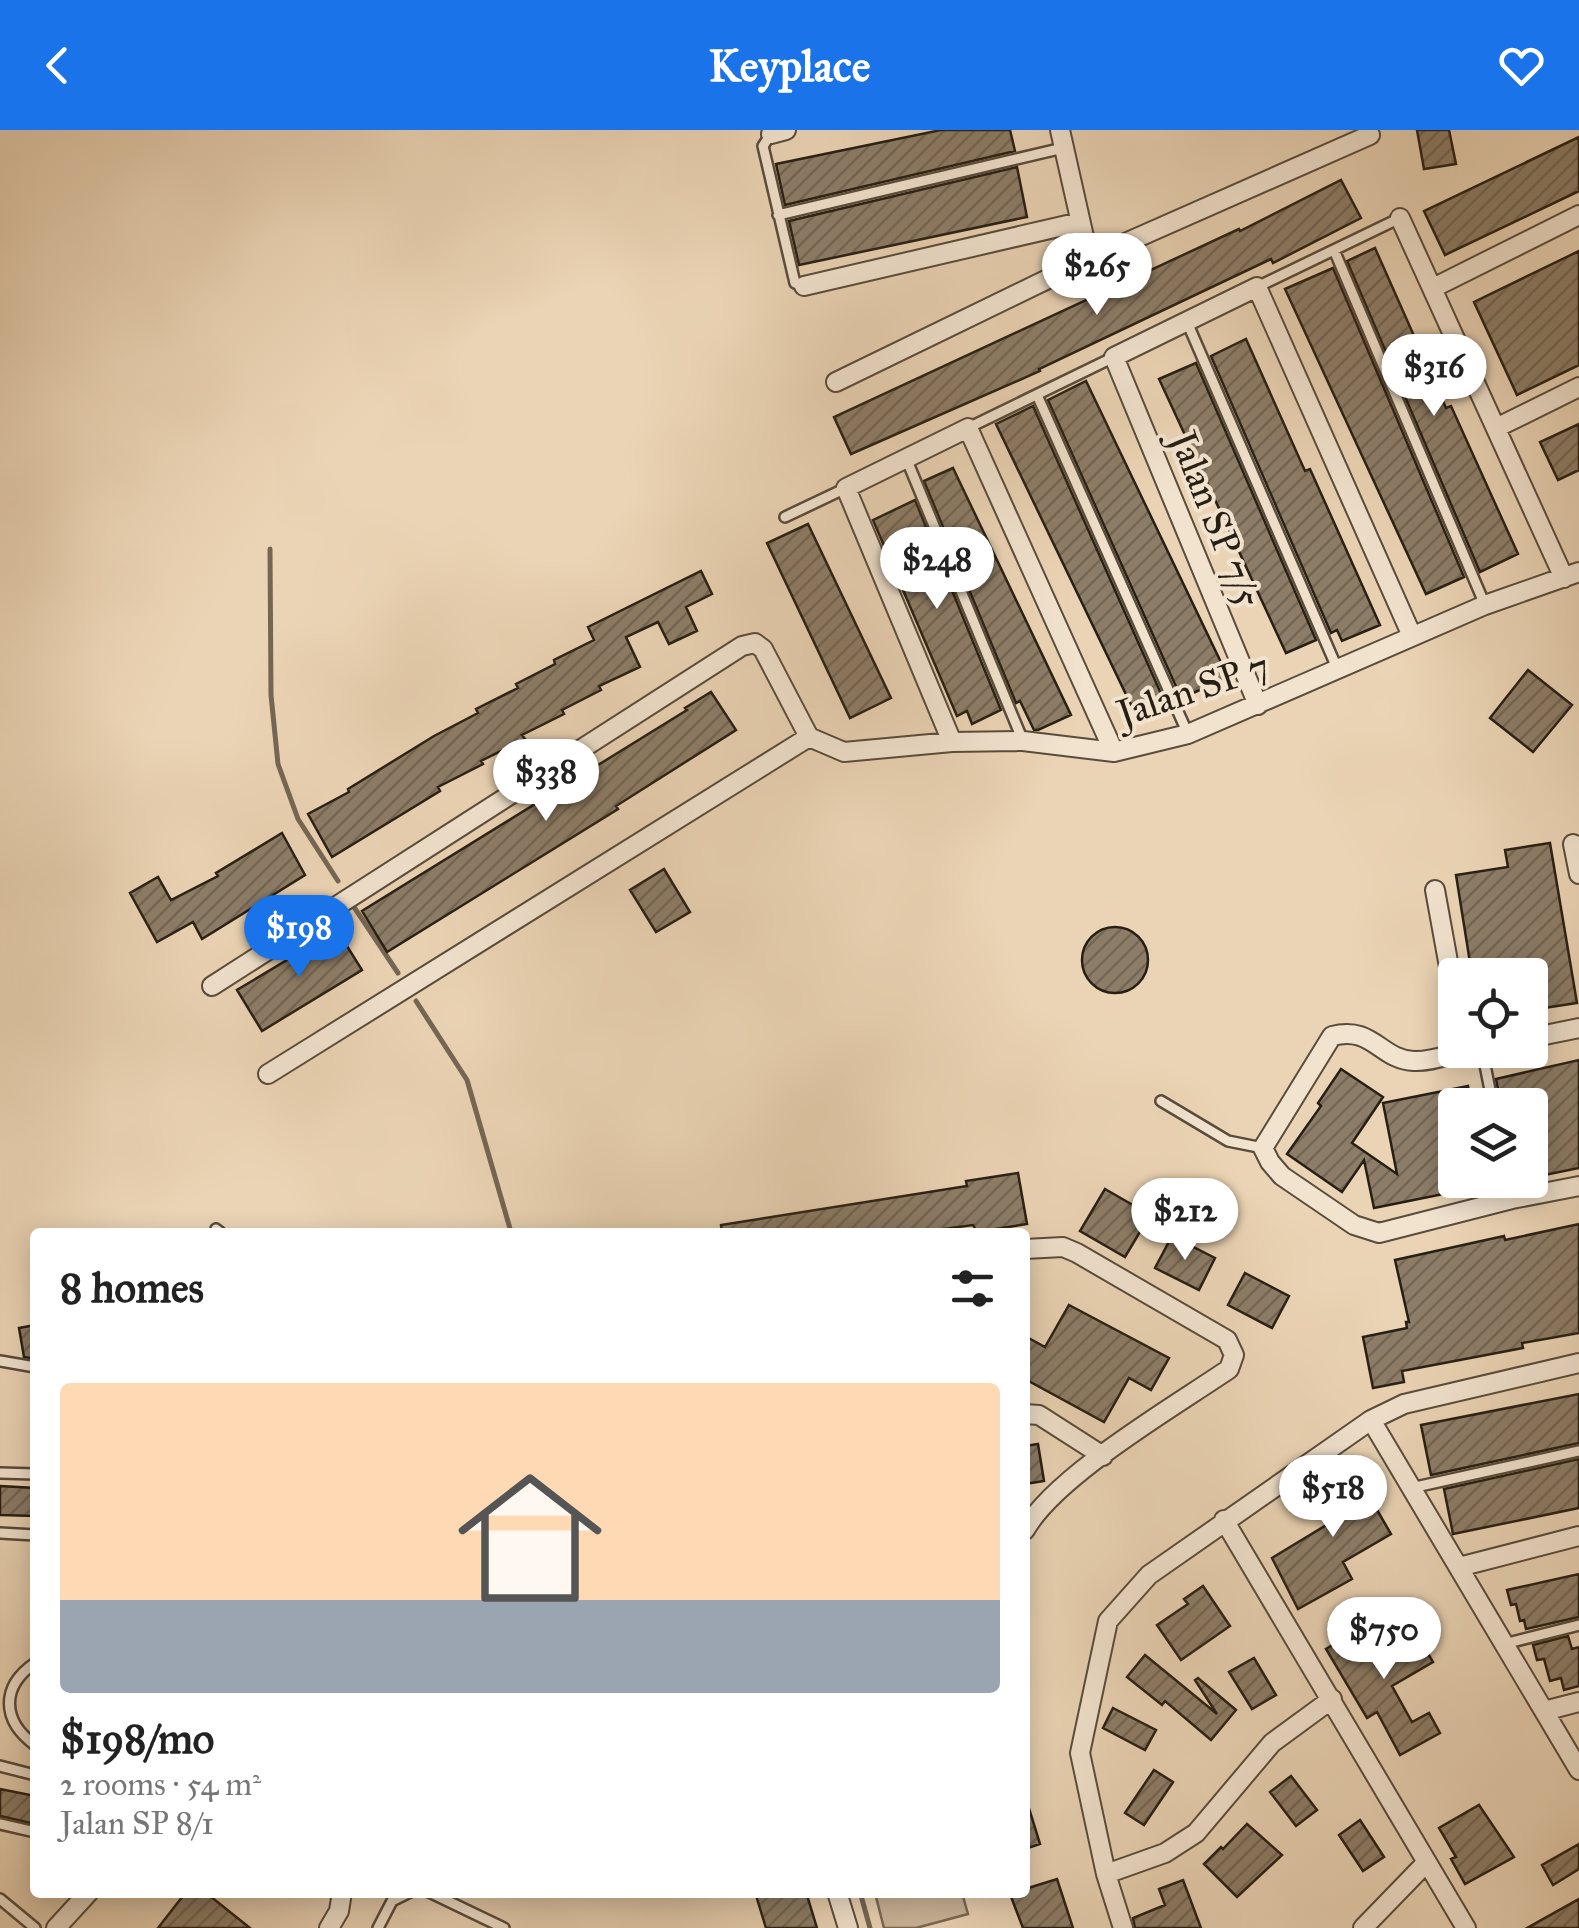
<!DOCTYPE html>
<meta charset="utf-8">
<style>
body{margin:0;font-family:"IM FELL Great Primer",serif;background:#f2f2f2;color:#222;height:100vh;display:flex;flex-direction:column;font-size:38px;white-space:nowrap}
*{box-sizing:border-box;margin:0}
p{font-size:32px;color:#767676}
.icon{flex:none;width:55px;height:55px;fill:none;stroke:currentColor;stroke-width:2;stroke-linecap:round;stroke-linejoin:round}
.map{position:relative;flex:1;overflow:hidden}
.drawer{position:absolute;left:30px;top:1098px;width:1000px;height:670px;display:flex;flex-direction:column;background:#fff;border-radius:10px;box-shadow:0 5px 25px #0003}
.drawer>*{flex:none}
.controls{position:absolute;left:1438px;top:828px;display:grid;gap:20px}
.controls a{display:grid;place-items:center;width:110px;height:110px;border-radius:10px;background:#fff;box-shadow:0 5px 25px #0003;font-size:50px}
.price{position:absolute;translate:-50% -85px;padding:0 22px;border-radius:35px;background:#fff;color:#222;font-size:32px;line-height:65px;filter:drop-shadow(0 2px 5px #0008)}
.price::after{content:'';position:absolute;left:50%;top:60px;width:30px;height:22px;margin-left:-15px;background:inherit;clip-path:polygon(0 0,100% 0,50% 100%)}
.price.current{background:#1a73e8;color:#fff}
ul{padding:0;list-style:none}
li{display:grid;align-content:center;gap:20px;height:530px;padding:0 30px}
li+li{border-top:2px solid #e0e0e0}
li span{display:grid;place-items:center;height:310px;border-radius:10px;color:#555}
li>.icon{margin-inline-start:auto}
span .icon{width:180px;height:180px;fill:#fffc;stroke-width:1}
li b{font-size:42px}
h2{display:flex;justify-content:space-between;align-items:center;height:120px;padding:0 30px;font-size:42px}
header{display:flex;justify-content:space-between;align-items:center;height:130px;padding:0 30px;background:#1a73e8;color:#fff;font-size:45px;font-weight:800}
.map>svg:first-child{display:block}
</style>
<header><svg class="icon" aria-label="back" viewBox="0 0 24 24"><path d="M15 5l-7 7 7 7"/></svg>Keyplace<svg class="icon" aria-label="heart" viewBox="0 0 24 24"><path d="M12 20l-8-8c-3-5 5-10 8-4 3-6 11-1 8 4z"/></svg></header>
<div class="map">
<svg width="1579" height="1798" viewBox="0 0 1579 1798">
<defs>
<pattern id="building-hatch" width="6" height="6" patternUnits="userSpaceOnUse" patternTransform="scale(2.5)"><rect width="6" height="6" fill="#8d7d68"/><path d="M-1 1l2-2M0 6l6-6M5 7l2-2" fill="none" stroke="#736654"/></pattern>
</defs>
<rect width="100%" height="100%" fill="#ebd4b5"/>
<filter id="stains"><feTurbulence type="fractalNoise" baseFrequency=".002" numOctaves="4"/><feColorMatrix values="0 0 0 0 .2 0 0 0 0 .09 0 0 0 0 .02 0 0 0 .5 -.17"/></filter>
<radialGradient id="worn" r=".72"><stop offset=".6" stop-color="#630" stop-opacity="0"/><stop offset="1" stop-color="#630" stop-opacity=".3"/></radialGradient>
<!-- grass -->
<path fill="#cab59a" stroke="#796a57" stroke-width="2.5" d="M875 1763H962L968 1784 916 1798H884Z"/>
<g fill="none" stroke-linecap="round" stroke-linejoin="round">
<!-- stream -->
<path stroke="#756654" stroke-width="5" d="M270 419 271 565 278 634 298 689 338 751
M354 777 398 843
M416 871 467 950 511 1102
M860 1762 870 1798"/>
</g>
<!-- building -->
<path fill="url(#building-hatch)" stroke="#281f14" stroke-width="2.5" d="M941 0H1010L1015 21 785 75 776 34Z
M1417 0H1449L1456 34 1424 39Z
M1579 7V61L1445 125 1424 81Z
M1017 37 1027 87 799 135 789 91Z
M1341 50 1361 88 1273 133 1271 129 1039 239 1040 241 851 324 834 287 1239 99 1240 101Z
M1375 118 1446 278 1451 276 1518 424 1480 442 1347 131Z
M1579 121V235L1517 265 1474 172Z
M1333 138 1464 447 1426 464 1285 159Z
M1246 209 1305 341 1310 339 1380 495 1342 511 1337 500 1331 503 1211 226Z
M1196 233 1316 510 1286 523 1159 249Z
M1086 251 1228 547 1191 564 1187 556 1178 561 1048 270Z
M1033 276 1163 568 1134 581 996 294Z
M1579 294V340L1558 350 1540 312Z
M953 338 1071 585 1038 600H1034L1020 571 1016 573 924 351Z
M915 370 1001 580 972 594 967 581 957 586 873 390Z
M808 394 891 568 850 588 767 413Z
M701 441 712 464 686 477 697 501 669 514 658 492 626 507 640 537 599 556 601 560 562 580 564 584 522 605 525 609 481 631 483 634 438 657 440 661 332 727 308 684 349 662 348 659 434 606 478 583 476 579 518 558 516 554 555 534 554 530 594 510 588 497Z
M1528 540 1572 575 1533 622 1490 588Z
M711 562 736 600 616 676 618 679 387 822 362 781 687 580 685 578Z
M282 703 305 745 202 809 193 792 157 812 130 763 158 747 171 770 218 746 216 743Z
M1550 713 1577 873 1531 880 1530 844 1472 845 1456 745 1508 737 1505 720Z
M664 739 690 782 656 802 630 760Z
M1082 830a33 33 0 1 1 66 0a33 33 0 1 1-66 0Z
M337 800 362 840 262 901 237 860Z
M1579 930V1038L1530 1048V975H1501L1496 949Z
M1341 939 1383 967 1352 1013 1397 1044 1383 973 1468 956 1471 975H1455V1050H1482L1483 1056 1374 1078 1364 1030 1342 1062 1287 1024 1321 976 1318 973Z
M1018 1043 1027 1094 977 1102 973 1095 922 1102H722L721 1095 967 1056 966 1051Z
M1105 1059 1150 1085 1125 1127 1080 1101Z
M1579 1094V1203L1522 1213 1523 1218 1402 1241 1404 1252 1373 1258 1363 1207 1407 1198 1406 1192H1409L1395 1130 1504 1106 1505 1110Z
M1172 1106 1215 1128 1199 1160 1155 1138Z
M1245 1143 1289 1166 1272 1198 1228 1175Z
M1069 1175 1169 1228 1151 1260 1129 1248 1104 1292 1025 1249V1206L1045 1217Z
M35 1195V1229L24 1227 19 1198Z
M1579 1264V1313L1431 1345 1421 1295Z
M1038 1314 1044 1351 1025 1354V1316Z
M1579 1329V1378L1453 1404 1444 1359Z
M1359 1339 1378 1370 1373 1373 1391 1404 1343 1432 1352 1449 1298 1479 1272 1428 1328 1394 1312 1368Z
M0 1356 35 1358V1386L0 1385Z
M1579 1444V1487L1526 1499 1524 1490 1520 1491 1516 1474 1511 1475 1507 1460Z
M1203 1456 1230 1496 1181 1530 1157 1495 1188 1474 1184 1469Z
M1368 1494 1384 1520 1415 1501 1433 1532 1392 1556 1412 1592 1429 1583 1440 1603 1400 1625 1377 1582 1367 1588 1326 1519Z
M1568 1506 1572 1519 1579 1517V1556L1564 1560 1561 1548 1550 1551 1544 1529 1537 1530 1533 1515Z
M1145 1525 1217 1584 1195 1550 1198 1548 1236 1580 1211 1610 1165 1571 1162 1575 1127 1547Z
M1254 1528 1276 1565 1252 1579 1229 1542Z
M1113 1578 1156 1600 1145 1620 1103 1598Z
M1154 1640 1173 1652 1144 1695 1125 1683Z
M1291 1646 1317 1680 1296 1696 1270 1662Z
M0 1659 35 1666V1694L0 1686Z
M1028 1675 1040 1714 1025 1719V1676Z
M1479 1675 1514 1727 1465 1754 1451 1729 1456 1727 1439 1698Z
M1360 1690 1384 1727 1363 1741 1339 1705Z
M1247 1694 1282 1725 1237 1767 1204 1734 1221 1717 1223 1719Z
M1579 1714V1739L1553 1755 1542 1735Z
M1057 1749 1073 1798H1023L1010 1764 1025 1762V1759Z
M1183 1750 1201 1798H1135L1133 1788 1165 1775 1159 1759Z
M186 1762H205L250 1798H158Z
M755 1762H806L817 1798H766Z
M1579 1769V1798H1527Z"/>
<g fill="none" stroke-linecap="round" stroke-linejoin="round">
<!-- service casing -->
<g stroke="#594c3c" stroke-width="14">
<path id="service" d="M771 4 763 16 795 153 804 156
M778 85 1063 18
M1334 120 1485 475
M1257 157 1400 88
M1187 192 1337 538
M1037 265 1188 604
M968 298 1114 227
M906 328 1023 611
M785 387 846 358
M1482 920 1493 975
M1161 971 1228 1011 1263 1018
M1509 1050 1512 1069
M216 1099 220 1102
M0 1231 35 1237
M0 1343 35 1344
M1411 1358 1579 1321
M0 1403 35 1405
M1504 1514 1579 1495
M35 1533C0 1557 2 1591 35 1615
M0 1636 35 1645
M0 1694 35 1702
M429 1762 504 1798
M0 1769 35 1798
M378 1798 392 1771 410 1762"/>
</g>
<!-- minor casing -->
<g stroke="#594c3c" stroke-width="22">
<path id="minor" d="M1060 0 1089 129
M771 4 786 0
M1400 88 1564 448
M804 156 1080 92
M1433 158 1579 85
M836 252 1089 129 1370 5
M1496 298 1579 257
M1258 575 1114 227 1257 157 1412 506
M809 607 844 622 952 612 1023 611 1114 622 1188 604 1485 475 1579 442
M952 612 846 358 968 298 1114 622
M1573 714 1579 744
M1435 760 1455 870
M212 856 742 516 755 513 763 519 809 607
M1530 908 1579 898
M1470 920C1453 923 1432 932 1414 931 1380 930 1373 895 1332 906L1263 1018 1270 1032 1282 1046 1354 1095 1379 1103 1512 1069 1579 1056
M268 944 809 607
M1025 1119 1063 1117 1077 1123 1227 1210 1234 1225 1229 1239C1175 1276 1055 1346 1025 1400
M1025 1284 1039 1285 1103 1326
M1371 1290 1579 1640
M1224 1390 1466 1798
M1459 1437 1579 1406
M1544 1581 1579 1572
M1106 1744 1165 1723 1196 1703 1272 1613 1332 1569
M837 1762 848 1798
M56 1798 89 1762
M329 1798 339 1781 342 1762
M1123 1798 1106 1744 1080 1623 1108 1491 1149 1445 1371 1290 1404 1274 1579 1233
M1363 1798 1426 1733"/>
</g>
<!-- service -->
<use href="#service" stroke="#f2e3cf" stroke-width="9"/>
<!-- minor -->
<use href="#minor" stroke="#f2e3cf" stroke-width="18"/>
</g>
<g text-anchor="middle" stroke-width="8" stroke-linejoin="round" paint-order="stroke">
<!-- street labels -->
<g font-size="38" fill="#281f14" stroke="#f2e3cf">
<text transform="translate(1216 389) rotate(68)" y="13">Jalan SP 7/5</text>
<text transform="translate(1193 559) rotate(-19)" y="13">Jalan SP 7</text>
</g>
</g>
<rect width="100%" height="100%" filter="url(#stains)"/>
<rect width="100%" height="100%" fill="url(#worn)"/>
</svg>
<div class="controls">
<a><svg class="icon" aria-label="locate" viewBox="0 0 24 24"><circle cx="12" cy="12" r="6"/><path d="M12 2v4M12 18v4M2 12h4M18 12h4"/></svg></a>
<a><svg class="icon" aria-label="layers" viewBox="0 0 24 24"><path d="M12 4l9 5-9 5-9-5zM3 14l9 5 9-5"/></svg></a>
</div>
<b class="price" style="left:1097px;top:188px">$265</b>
<b class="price" style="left:1434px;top:289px">$316</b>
<b class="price" style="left:937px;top:482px">$248</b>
<b class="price" style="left:546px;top:694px">$338</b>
<b class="price current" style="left:299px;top:850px">$198</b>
<b class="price" style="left:1185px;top:1133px">$212</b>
<b class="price" style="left:1333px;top:1410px">$518</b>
<b class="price" style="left:1384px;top:1552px">$750</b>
<section class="drawer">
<h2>8 homes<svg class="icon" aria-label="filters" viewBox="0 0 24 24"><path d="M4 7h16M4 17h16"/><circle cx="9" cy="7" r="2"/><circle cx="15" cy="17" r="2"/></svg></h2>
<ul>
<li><span style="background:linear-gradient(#ffd9b3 70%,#9aa5b1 0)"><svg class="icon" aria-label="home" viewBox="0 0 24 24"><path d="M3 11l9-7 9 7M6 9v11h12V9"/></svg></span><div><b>$198/mo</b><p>2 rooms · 54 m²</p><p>Jalan SP 8/1</p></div></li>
</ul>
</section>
</div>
